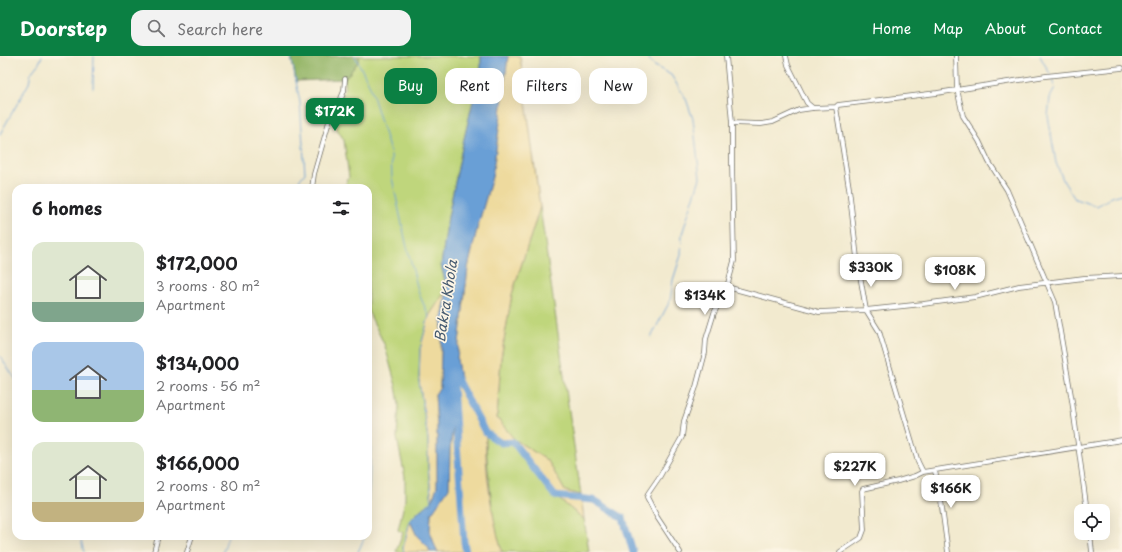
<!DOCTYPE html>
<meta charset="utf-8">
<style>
body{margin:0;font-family:"Playpen Sans",sans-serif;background:#f2f2f2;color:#202124;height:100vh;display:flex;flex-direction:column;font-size:15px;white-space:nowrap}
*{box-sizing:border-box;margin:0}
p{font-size:13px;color:#757577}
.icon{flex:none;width:22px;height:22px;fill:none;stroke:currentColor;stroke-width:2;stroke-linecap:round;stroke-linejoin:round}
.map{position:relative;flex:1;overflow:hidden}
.details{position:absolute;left:12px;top:128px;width:360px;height:356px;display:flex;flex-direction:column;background:#fff;border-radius:12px;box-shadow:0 4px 16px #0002}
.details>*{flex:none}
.hud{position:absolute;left:384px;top:12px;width:380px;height:36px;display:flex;gap:8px}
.fabs{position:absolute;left:1074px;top:448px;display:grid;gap:8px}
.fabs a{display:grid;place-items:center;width:36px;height:36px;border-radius:8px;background:#fff;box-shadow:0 4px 16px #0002;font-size:20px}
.price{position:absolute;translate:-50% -34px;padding:0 9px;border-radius:8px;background:#fff;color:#222;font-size:13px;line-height:26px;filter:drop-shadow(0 1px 2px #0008)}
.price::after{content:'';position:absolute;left:50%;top:24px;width:12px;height:9px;margin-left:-6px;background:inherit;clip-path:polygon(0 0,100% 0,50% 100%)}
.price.active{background:#0b8043;color:#fff}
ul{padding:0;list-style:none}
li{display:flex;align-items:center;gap:12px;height:100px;padding:0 20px}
li span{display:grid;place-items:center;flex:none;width:112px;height:80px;border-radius:12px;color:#555}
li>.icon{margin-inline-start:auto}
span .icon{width:48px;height:48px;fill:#fffc;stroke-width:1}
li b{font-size:17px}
h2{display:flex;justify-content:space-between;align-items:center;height:48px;padding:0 20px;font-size:17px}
.chip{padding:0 14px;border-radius:12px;background:#fff;box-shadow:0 4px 16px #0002;font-size:14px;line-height:36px}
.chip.active{background:#0b8043;color:#fff}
header{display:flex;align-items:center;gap:24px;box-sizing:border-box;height:56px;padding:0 20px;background:#0b8043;color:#fff}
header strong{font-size:19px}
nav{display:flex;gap:22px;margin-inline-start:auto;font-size:14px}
.search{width:280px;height:36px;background:#f2f2f2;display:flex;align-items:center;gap:10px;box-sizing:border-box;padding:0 14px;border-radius:12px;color:#757577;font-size:15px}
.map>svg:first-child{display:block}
</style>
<header>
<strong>Doorstep</strong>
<div class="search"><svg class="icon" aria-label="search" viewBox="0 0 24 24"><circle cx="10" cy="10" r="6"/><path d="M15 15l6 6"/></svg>Search here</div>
<nav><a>Home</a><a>Map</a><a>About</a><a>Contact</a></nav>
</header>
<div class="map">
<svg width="1122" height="496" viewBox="0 0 1122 496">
<rect width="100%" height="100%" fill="#fcf5e5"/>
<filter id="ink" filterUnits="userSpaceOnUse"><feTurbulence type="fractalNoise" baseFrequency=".025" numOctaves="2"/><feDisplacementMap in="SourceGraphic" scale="8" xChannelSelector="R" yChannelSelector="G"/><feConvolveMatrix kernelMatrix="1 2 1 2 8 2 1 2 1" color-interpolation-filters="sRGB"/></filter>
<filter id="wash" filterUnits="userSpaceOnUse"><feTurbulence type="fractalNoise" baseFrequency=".012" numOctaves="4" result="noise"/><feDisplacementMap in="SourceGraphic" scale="16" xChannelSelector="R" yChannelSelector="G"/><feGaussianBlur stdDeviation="0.9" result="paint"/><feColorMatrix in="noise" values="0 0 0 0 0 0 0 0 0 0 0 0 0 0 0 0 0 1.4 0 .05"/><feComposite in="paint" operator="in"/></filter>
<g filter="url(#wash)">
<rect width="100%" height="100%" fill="#f2eacf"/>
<!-- green -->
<path fill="#bfd67b" stroke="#758053" d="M360 0H481V11L463 87 448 161 441 209 447 233 429 260 425 356 428 383V411L432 446C408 461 410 466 403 492L404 496H396L403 477 398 474 405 444V421L397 382 399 348 396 330 385 290 368 255V132H344L349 121 344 84 330 62 336 55 344 35 345 23 358 6Z
M540 151 581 439 565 435 548 405 514 383 497 362 501 302 512 238Z
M485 376 501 387 513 386 555 440 584 463 589 496H502L494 468 488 413Z"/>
<!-- forest -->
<path fill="#97b76b" stroke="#61714b" d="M291 0H360L358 6 345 23 296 25Z"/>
<!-- sand -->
<path fill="#eeda9e" stroke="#8c8264" d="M508 0H520L540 151 512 238 501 302 497 362 514 383 548 405 565 435 581 439 584 463 555 440 513 386 501 387 486 377C484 413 492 461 502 496H438L435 490 430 475 431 458 449 431 450 394 455 357 453 323 460 329 457 303 468 212 477 173 492 121 500 66Z
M447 233 442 264 440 332 435 338 437 372V430L432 446 428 411V383L419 325 420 293 429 260Z
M410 465 417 480 428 491 430 496H404L403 492Z"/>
<!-- water -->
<path fill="#699fd6" stroke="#4a6580" d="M481 0H508L500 66 492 121 477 173 468 212 457 303 461 329 453 324 455 357 450 394 449 432 431 458 430 475 435 490 438 496H430L428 491 417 480 410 465 420 454 432 446 437 430V372L435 338 440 332 442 264 447 233 441 209 448 161 463 87 481 11Z"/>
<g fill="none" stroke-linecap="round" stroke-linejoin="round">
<!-- stream -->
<path stroke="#699fd6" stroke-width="1" d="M291 0 300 46 305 117 293 132
M355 0 370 30 391 99 392 122 406 187 419 238 429 260 420 293 419 325 428 383V411L432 446 426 449
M647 0 653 9 671 19 686 43 693 63 700 122 682 178 681 199 673 224 670 245 651 281
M1040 0 1050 18
M1051 21 1055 32 1050 42 1048 60 1056 107 1064 126 1075 143 1097 150 1112 141 1122 138
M93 32 94 0
M0 78 29 27 31 17 39 7 42 0
M0 300 16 324
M368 314 372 370 368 451
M80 480 84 496
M223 496 228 480
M358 496 365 480
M404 496 403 492 410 465 415 459"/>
<!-- river -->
<path stroke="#699fd6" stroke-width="7" d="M452 317 464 486 466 496
M456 321 485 376 501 387 513 386 555 440 594 444 623 462 633 496"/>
</g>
</g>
<g filter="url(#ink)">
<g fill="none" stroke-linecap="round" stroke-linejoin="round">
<!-- minor casing -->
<g stroke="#716e64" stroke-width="5.5">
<path id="minor" d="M786 0 788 9 807 47 813 52
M956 0 957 33 963 60 979 85 989 106 1007 134 1055 246 1072 345 1087 455
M1122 12 1046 20 937 37 838 49 836 51 849 132 857 202 866 254 879 275 918 406 923 416 1122 384
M732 67 761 68 773 66 799 54 813 52 836 51
M312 132 314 118 330 62 336 55 344 35 345 23
M727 231 819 256 866 254 923 248 975 241 1019 230 1084 222 1122 220
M935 415 940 437 948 496
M1090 477 1092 496
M154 496 158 480
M187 496 192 480
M680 496 657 461 647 441 649 436 660 420 682 381 684 365 696 331 705 297 706 283 714 257 727 231 734 205 732 107V67L726 0
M840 496 861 482 864 474 862 435 863 433 898 425 915 420 923 416"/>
</g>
<!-- minor -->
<use href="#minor" stroke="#fff" stroke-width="4"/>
</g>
</g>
<g text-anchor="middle" stroke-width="3.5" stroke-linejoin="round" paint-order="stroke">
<!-- water labels -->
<g font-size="14" font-style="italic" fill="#44596f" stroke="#fcf5e5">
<text transform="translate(446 245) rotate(-81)" y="5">Bakra Khola</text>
</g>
</g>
</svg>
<div class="fabs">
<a><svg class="icon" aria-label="locate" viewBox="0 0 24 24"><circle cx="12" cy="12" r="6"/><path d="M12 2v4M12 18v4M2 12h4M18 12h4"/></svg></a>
</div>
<b class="price active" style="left:335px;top:76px">$172K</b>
<b class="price" style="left:871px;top:232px">$330K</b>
<b class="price" style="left:955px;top:235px">$108K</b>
<b class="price" style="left:705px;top:260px">$134K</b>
<b class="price" style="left:855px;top:431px">$227K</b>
<b class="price" style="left:951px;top:453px">$166K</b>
<div class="hud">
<a class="chip active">Buy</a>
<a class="chip">Rent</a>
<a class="chip">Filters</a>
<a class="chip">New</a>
</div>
<section class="details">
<h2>6 homes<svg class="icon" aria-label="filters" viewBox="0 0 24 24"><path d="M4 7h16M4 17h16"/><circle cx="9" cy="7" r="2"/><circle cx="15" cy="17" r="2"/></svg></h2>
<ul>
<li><span style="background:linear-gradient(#dfe7d0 75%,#7fa58c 0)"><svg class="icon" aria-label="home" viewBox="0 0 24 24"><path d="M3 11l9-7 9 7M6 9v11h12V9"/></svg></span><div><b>$172,000</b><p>3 rooms · 80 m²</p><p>Apartment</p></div></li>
<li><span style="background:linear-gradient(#a9c7e8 60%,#8fb573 0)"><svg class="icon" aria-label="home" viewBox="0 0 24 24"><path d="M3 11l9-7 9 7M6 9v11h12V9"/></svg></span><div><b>$134,000</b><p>2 rooms · 56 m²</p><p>Apartment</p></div></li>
<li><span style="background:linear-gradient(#dfe7d0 75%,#c2b280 0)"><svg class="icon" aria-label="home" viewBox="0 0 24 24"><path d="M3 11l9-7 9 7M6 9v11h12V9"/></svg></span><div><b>$166,000</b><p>2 rooms · 80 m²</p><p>Apartment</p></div></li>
</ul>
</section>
</div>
